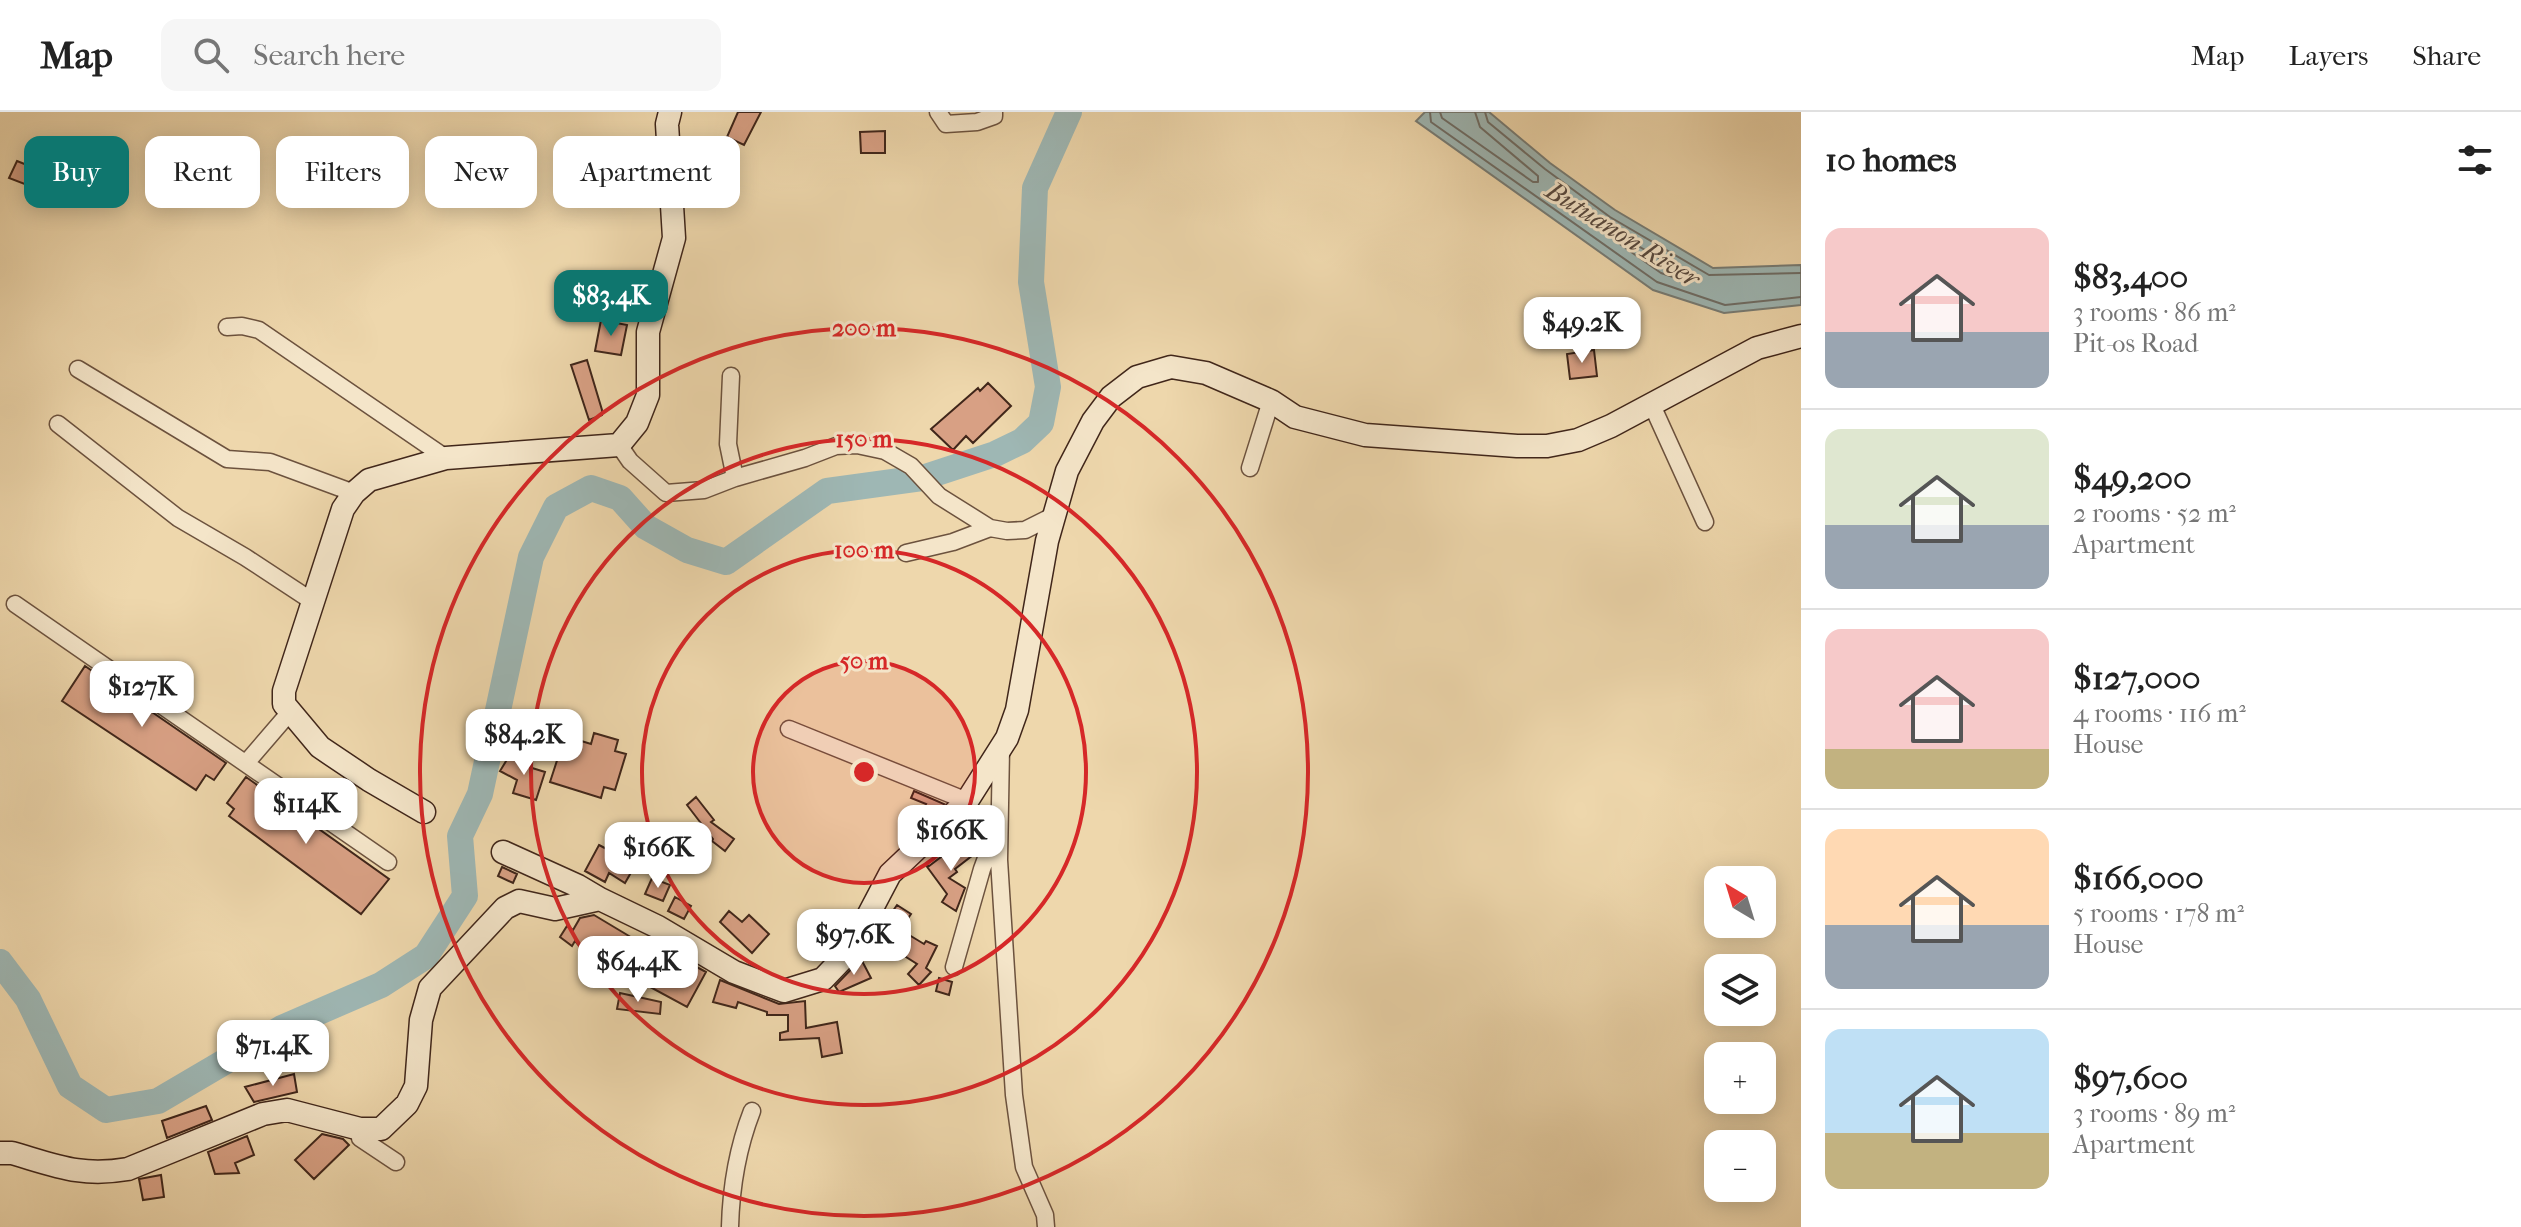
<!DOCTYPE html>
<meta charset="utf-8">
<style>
body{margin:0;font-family:"IM FELL French Canon",serif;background:#f6f6f6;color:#222;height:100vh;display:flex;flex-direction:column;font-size:30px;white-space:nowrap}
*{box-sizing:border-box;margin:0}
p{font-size:26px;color:#767676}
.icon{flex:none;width:44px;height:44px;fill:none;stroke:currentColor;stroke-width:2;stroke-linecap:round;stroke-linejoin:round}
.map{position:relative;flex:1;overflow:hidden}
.sheet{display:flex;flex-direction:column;background:#fff;width:720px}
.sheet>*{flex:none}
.top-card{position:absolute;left:24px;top:24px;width:760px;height:72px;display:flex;gap:16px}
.needle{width:52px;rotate:322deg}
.fabs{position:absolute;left:1704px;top:754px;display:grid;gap:16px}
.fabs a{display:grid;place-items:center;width:72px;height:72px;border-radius:16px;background:#fff;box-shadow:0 4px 20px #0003;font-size:40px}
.price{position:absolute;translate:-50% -68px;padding:0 18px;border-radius:16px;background:#fff;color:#222;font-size:26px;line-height:52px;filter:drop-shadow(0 2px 4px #0008)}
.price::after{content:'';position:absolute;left:50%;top:48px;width:24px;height:18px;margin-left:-12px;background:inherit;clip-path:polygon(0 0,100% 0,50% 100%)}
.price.current{background:#0f766e;color:#fff}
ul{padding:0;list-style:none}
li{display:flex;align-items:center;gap:24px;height:200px;padding:0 24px}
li+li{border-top:2px solid #e0e0e0}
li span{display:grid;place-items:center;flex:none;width:224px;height:160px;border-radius:16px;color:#555}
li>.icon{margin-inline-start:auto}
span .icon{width:96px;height:96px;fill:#fffc;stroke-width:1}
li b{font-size:34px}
h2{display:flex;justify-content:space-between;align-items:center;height:96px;padding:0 24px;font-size:34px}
.chip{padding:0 28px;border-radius:16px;background:#fff;box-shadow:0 4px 20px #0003;font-size:28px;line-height:72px}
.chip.current{background:#0f766e;color:#fff}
header{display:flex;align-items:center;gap:48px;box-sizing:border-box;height:112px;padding:0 40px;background:#fff;border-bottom:2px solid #e0e0e0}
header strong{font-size:38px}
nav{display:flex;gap:44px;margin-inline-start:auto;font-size:28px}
.search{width:560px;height:72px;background:#f6f6f6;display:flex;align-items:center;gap:20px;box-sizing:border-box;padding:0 28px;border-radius:16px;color:#767676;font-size:30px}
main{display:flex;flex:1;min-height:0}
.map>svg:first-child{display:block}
</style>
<header>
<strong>Map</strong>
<div class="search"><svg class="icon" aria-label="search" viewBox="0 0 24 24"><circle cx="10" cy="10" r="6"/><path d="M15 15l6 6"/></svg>Search here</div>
<nav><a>Map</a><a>Layers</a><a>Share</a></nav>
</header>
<main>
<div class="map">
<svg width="1801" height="1115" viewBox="0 0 1801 1115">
<rect width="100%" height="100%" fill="#eed7ac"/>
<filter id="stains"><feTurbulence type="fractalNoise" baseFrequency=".0025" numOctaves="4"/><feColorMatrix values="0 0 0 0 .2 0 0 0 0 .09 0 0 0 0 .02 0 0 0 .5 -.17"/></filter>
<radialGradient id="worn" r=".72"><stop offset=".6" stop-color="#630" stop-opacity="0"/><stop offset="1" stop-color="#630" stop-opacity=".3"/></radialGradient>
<!-- water -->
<path fill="#9eb7b4" stroke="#787d76" stroke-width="2" d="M1425 0H1489L1550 51 1615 98 1713 156 1801 153V193L1724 201 1653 178 1416 9Z"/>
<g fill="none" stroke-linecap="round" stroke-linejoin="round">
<!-- shore -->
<path stroke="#6f6e67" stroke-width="2" d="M1430 0 1431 10 1657 170 1725 193 1801 185
M1440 0 1442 6 1533 70H1538V64L1480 15 1475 0
M1485 0 1488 10 1545 57 1610 105 1709 163 1801 161
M1619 123 1685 161 1687 166 1682 168 1661 161 1617 130 1616 126Z"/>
<!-- river -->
<path stroke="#9eb7b4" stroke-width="26" d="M0 850 28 887 70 974 106 998 158 989 282 916 381 873 426 844 465 784 460 724 480 682 531 445 556 395 591 376 620 386 646 415 687 438 726 450 827 379 922 366 995 342 1022 329 1041 311 1048 275 1031 170 1035 76 1069 0"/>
</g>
<!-- building -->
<path fill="#d8a084" stroke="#40261a" stroke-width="2" d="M738 0H761L744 33 727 25Z
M885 19V41H861L860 20Z
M628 37 647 38V57L627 56Z
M17 49 42 59 35 76 9 66Z
M601 208 627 213 621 243 595 239Z
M1594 238 1597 264 1570 267 1567 242Z
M587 248 602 298V303L589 308 571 253Z
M988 271 1011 294 973 331 966 324 953 338 931 317 978 276 980 279Z
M85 554 226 651 214 668 206 663 196 678 62 589Z
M594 621 618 628 615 639 626 642 615 678 604 675 601 686 550 670 565 624 591 632Z
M511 641 522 648 519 652 545 660 536 688 513 681 517 668 500 659Z
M246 665 389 767 361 802 229 704 234 697 227 691Z
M914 679 944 692 936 700 924 695 926 692 911 686Z
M696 685 714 708 711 710 734 727 725 739 712 729 713 727 687 693Z
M974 704 985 718 982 726 971 734 958 717Z
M962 729 973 743 955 757 957 760 949 766 965 776 956 799 942 790 947 782 925 752 929 754Z
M599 733 618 743 616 747 633 757 625 771 609 761 605 770 585 759Z
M502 755 517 762 513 771 498 764Z
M652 766 670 773 663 789 645 782Z
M675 785 691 794 684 807 668 799Z
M897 793 911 802 902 815 888 806Z
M729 799 742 810 749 803 769 822 752 841 720 810Z
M594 803 644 833 647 828 706 860 687 895 628 863 634 851 614 839 598 855 575 829 572 834 560 825 567 814 573 818 580 806Z
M891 812 924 832 926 829 937 834 926 856 931 860 919 873 908 862 917 852 884 831 887 826 883 824Z
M861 847 871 866 839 880 835 874Z
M939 866 952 870 949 883 936 879Z
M720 868 779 892 805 889 806 916 837 910 842 941 822 945 819 926 780 928V921L788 919V903H767V900L738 890 736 896 713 890Z
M620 881 661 890 660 902 617 897Z
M294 962 297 980 254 990 245 975Z
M206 994 212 1008 167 1026 162 1009Z
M322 1022 343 1027 349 1033 314 1067 295 1048Z
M247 1024 254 1043 235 1051 239 1061 215 1062 208 1040Z
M161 1063 164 1085 143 1088 139 1067Z"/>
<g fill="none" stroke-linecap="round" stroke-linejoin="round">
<!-- street casing -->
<g stroke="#6c523e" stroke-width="19">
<path id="street" d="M938 0 946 12 977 10 994 4V0
M227 215 242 214 259 218 446 346
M78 257 227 347 270 350 354 381
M731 264 728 332 735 366
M1651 291 1705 410
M58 312 178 406 245 445 312 489
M619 333 630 349 666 381 704 378 735 366 805 346 836 334 857 333 885 339 911 354 939 384 990 416 1007 419 1025 418 1053 404
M1250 356 1271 289
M906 441 953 430 990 416
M15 492 388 750
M789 617 967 689
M1001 637 999 748 1014 983 1024 1055 1045 1103 1046 1115
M247 650 290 600
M954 855 982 757 996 719
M360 1017V1026L396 1050
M730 1115C731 1076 738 1035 752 999"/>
</g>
<!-- secondary casing -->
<g stroke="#40261a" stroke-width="25">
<path id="secondary" d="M424 700 369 668 320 635 284 592V579L343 397 354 381 369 368 446 346 619 333 637 311 648 283V220L674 126 667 12 670 0
M503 740 578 774 600 787 658 815 734 860 784 879 823 867 849 840 890 762 967 689 1007 626 1017 598 1047 429 1067 359 1093 309 1111 285 1137 265 1171 255 1206 261 1271 289 1295 305 1365 323 1517 334H1547L1578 328 1611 314 1757 236 1801 224
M0 1041H12C57 1054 81 1065 128 1057L263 1002 287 998 360 1017H381L407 992 416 974 421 908 430 876 505 796 519 789 555 797 600 787"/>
</g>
<!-- street -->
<use href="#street" stroke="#f4e5c9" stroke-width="16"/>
<!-- secondary -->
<use href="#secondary" stroke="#f4e5c9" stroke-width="22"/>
</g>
<!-- distance rings -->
<circle cx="864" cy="660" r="111" fill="#d62828" fill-opacity=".12"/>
<g fill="none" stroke="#d62828" stroke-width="4">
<circle cx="864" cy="660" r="111"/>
<circle cx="864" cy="660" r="222"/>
<circle cx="864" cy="660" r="333"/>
<circle cx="864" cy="660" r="444"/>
</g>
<g text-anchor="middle" stroke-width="6" stroke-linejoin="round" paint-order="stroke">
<!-- water labels -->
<g font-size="26" font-style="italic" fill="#584a40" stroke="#f4e5c9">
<text transform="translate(1623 122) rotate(32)" y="9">Butuanon River</text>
</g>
</g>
<circle cx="864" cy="660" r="12" fill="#d62828" stroke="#f4e5c9" stroke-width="4"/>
<g font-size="24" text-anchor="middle" font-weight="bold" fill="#d62828" stroke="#f4e5c9" stroke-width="6" stroke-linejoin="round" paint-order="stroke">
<text x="864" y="224">200 m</text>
<text x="864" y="335">150 m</text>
<text x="864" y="446">100 m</text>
<text x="864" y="557">50 m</text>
</g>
<rect width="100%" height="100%" filter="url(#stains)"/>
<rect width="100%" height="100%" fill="url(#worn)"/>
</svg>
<div class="fabs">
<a><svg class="needle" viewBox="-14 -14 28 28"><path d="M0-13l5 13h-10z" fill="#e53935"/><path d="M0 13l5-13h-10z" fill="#767676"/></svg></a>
<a><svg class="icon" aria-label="layers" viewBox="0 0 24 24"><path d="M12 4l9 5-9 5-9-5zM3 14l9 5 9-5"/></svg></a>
<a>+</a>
<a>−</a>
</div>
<b class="price current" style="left:611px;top:226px">$83.4K</b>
<b class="price" style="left:1582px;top:253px">$49.2K</b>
<b class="price" style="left:142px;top:617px">$127K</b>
<b class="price" style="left:524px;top:665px">$84.2K</b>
<b class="price" style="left:306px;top:734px">$114K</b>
<b class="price" style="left:951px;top:761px">$166K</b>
<b class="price" style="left:658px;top:778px">$166K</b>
<b class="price" style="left:854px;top:865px">$97.6K</b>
<b class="price" style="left:638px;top:892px">$64.4K</b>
<b class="price" style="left:273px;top:976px">$71.4K</b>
<div class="top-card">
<a class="chip current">Buy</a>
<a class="chip">Rent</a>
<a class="chip">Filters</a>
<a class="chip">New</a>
<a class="chip">Apartment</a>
</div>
</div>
<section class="sheet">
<h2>10 homes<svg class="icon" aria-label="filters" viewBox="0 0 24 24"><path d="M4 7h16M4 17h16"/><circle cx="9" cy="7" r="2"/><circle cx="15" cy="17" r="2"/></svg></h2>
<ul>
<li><span style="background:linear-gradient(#f6c9c9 65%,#9aa5b1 0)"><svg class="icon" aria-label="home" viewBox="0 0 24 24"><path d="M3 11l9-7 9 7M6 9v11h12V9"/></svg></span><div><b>$83,400</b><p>3 rooms · 86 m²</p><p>Pit-os Road</p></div></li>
<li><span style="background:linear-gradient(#dfe7d0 60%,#9aa5b1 0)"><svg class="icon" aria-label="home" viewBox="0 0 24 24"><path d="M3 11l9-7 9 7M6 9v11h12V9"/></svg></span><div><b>$49,200</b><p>2 rooms · 52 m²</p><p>Apartment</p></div></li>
<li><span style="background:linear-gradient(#f6c9c9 75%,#c2b280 0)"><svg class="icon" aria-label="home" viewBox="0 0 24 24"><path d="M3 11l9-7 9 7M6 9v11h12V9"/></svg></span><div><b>$127,000</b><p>4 rooms · 116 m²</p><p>House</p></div></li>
<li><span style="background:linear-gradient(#ffd9b3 60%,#9aa5b1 0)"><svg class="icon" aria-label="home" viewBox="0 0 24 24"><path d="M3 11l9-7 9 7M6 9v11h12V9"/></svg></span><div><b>$166,000</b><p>5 rooms · 178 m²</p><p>House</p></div></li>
<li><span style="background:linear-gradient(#bfe0f5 65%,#c2b280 0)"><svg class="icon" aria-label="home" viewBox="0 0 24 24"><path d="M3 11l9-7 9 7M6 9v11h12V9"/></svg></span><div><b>$97,600</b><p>3 rooms · 89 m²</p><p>Apartment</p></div></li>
</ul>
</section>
</main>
